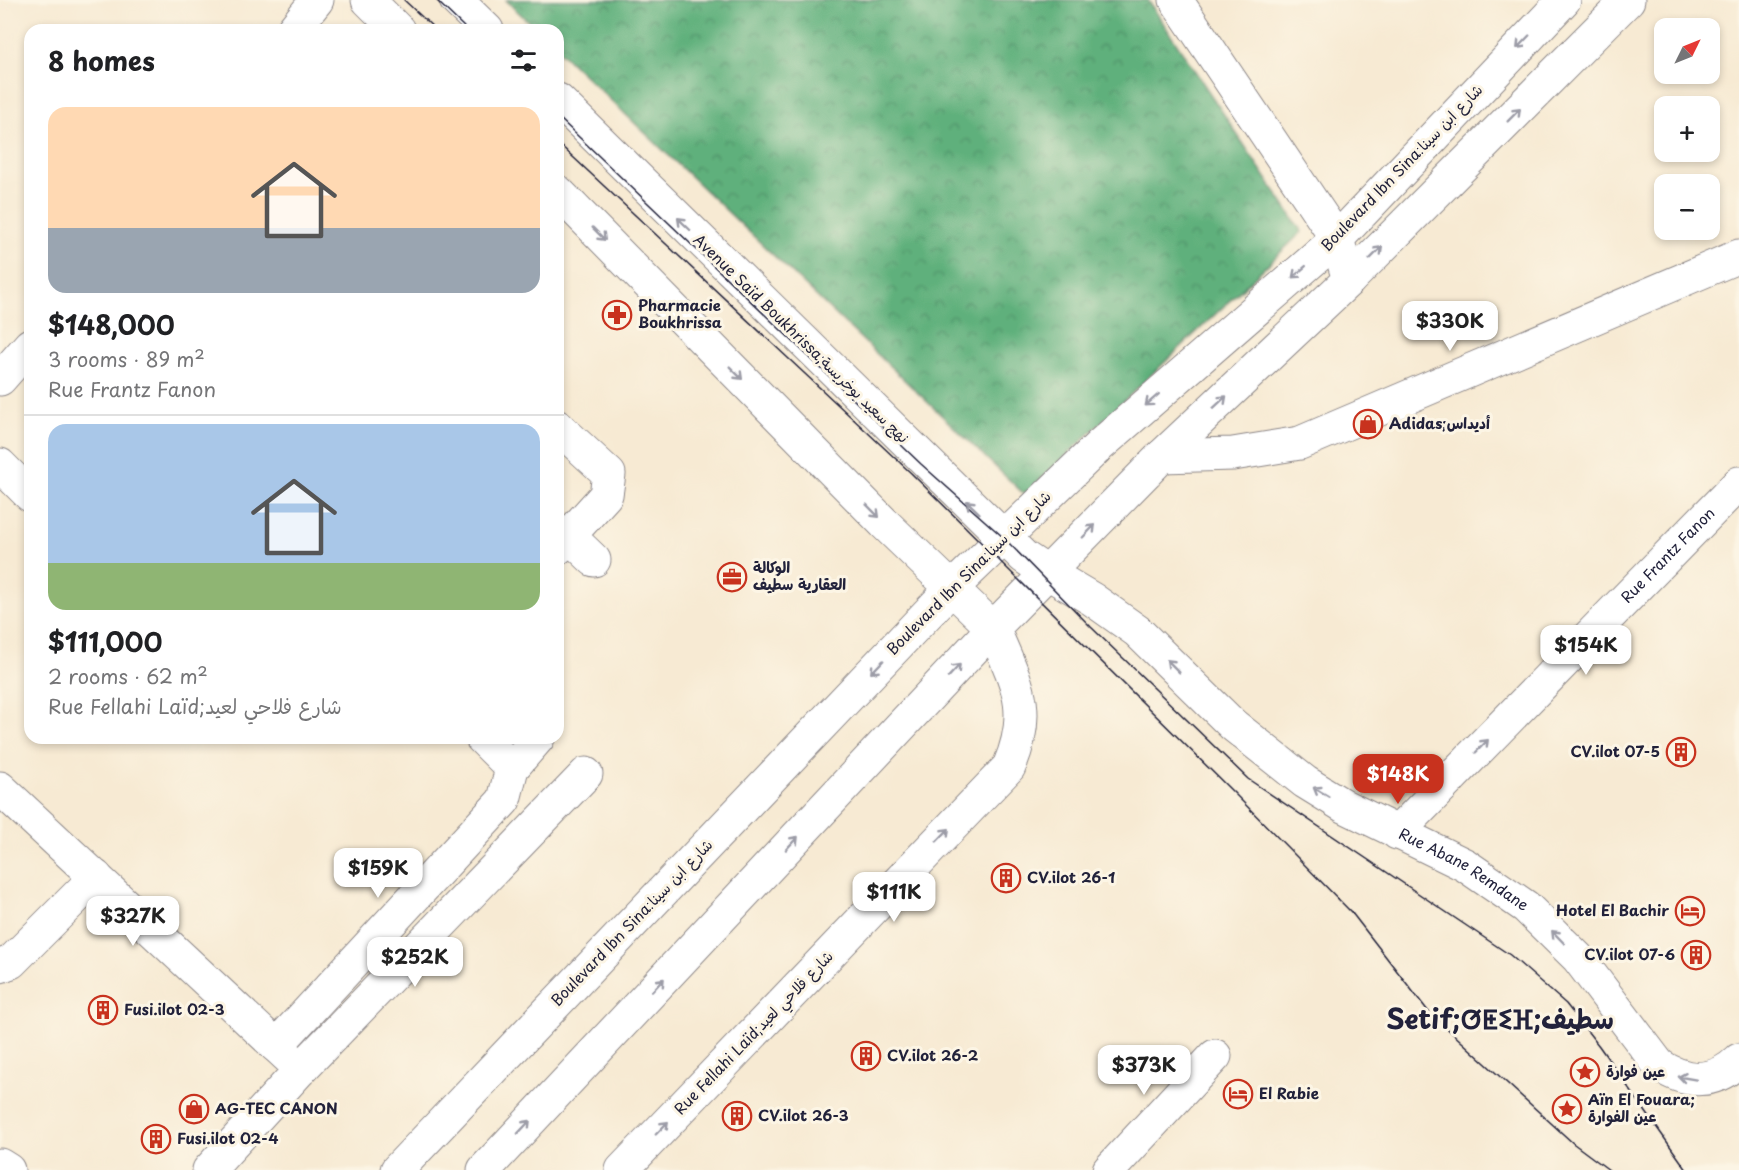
<!DOCTYPE html>
<meta charset="utf-8">
<style>
body{margin:0;font-family:"Playpen Sans","Playpen Sans Arabic","Noto Sans Tifinagh",sans-serif;background:#f2f2f2;color:#202124;height:100vh;display:flex;flex-direction:column;font-size:22px;white-space:nowrap}
*{box-sizing:border-box;margin:0}
p{font-size:20px;color:#757577}
.icon{flex:none;width:33px;height:33px;fill:none;stroke:currentColor;stroke-width:2;stroke-linecap:round;stroke-linejoin:round}
.map{position:relative;flex:1;overflow:hidden}
.sheet{position:absolute;left:24px;top:24px;width:540px;height:720px;display:flex;flex-direction:column;background:#fff;border-radius:18px;box-shadow:0 3px 9px #0003}
.sheet>*{flex:none}
.needle{width:39px;rotate:47deg}
.fabs{position:absolute;left:1654px;top:18px;display:grid;gap:12px}
.fabs a{display:grid;place-items:center;width:66px;height:66px;border-radius:12px;background:#fff;box-shadow:0 3px 9px #0003;font-size:30px}
.price{position:absolute;translate:-50% -51px;padding:0 14px;border-radius:12px;background:#fff;color:#222;font-size:20px;line-height:39px;filter:drop-shadow(0 2px 3px #0008)}
.price::after{content:'';position:absolute;left:50%;top:36px;width:18px;height:14px;margin-left:-9px;background:inherit;clip-path:polygon(0 0,100% 0,50% 100%)}
.price.active{background:#c8321e;color:#fff}
ul{padding:0;list-style:none}
li{display:grid;align-content:center;gap:12px;height:318px;padding:0 24px}
li+li{border-top:2px solid #e0e0e0}
li span{display:grid;place-items:center;height:186px;border-radius:18px;color:#555}
li>.icon{margin-inline-start:auto}
span .icon{width:108px;height:108px;fill:#fffc;stroke-width:1}
li b{font-size:26px}
h2{display:flex;justify-content:space-between;align-items:center;height:72px;padding:0 24px;font-size:26px}
.map>svg:first-child{display:block}
</style>
<div class="map">
<svg width="1739" height="1170" viewBox="0 0 1739 1170">
<defs>
<pattern id="forest-crowns" width="20" height="18" patternUnits="userSpaceOnUse" patternTransform="scale(1.5)"><rect width="20" height="18" fill="#5fb07c"/><path d="M2 6a3 3 0 1 1 6 0M12 15a3 3 0 1 1 6 0" fill="none" stroke="#4e8f67"/></pattern>
</defs>
<rect width="100%" height="100%" fill="#fcf5e5"/>
<filter id="ink" filterUnits="userSpaceOnUse"><feTurbulence type="fractalNoise" baseFrequency=".0167" numOctaves="2"/><feDisplacementMap in="SourceGraphic" scale="12" xChannelSelector="R" yChannelSelector="G"/><feConvolveMatrix kernelMatrix="1 2 1 2 8 2 1 2 1" color-interpolation-filters="sRGB"/></filter>
<filter id="wash" filterUnits="userSpaceOnUse"><feTurbulence type="fractalNoise" baseFrequency=".008" numOctaves="4" result="noise"/><feDisplacementMap in="SourceGraphic" scale="24" xChannelSelector="R" yChannelSelector="G"/><feGaussianBlur stdDeviation="1.35" result="paint"/><feColorMatrix in="noise" values="0 0 0 0 0 0 0 0 0 0 0 0 0 0 0 0 0 1.4 0 .05"/><feComposite in="paint" operator="in"/></filter>
<g filter="url(#wash)">
<rect width="100%" height="100%" fill="#f7ead3"/>
<!-- forest -->
<path fill="url(#forest-crowns)" stroke="#40695c" stroke-width="1.5" d="M506 0H1148L1302 232 1025 495 558 50V30H537Z"/>
</g>
<g filter="url(#ink)">
<g fill="none" stroke-linecap="round" stroke-linejoin="round">
<!-- street casing -->
<g stroke="#8c8687" stroke-width="35">
<g id="street">
<path d="M1176 0 1337 239 1349 280"/>
<path d="M293 30 317 0"/>
<path d="M0 379 30 345"/>
<path d="M558 427 609 474 606 495 558 548"/>
<path d="M1162 456 1233 454 1300 443 1739 256"/>
<path d="M0 465 30 495"/>
<path d="M569 536 594 560"/>
<path id="s1" d="M1048 573 1092 599 1137 631 1233 725 1305 782 1344 806 1465 865 1526 907 1578 958 1659 1065C1687 1084 1715 1084 1739 1060"/>
<path d="M482 738 512 768 538 738"/>
<path d="M0 788 301 1069"/>
<path id="s2" d="M1397 833 1739 483"/>
<path d="M0 966 11 962 96 877"/>
<path d="M276 1046 504 800 512 768"/>
<path d="M0 1165 8 1170"/>
<path d="M209 1170 301 1069 586 774"/>
<path d="M622 1170 1009 767C1034 708 1016 683 993 628"/>
<path d="M1109 1170 1215 1056"/>
</g>
</g>
<!-- primary casing -->
<g stroke="#8c8687" stroke-width="35">
<path id="primary" d="M368 0 398 30
M456 0 487 30
M558 100 1024 557 1048 573
M558 192 884 523 993 628
M397 1170 952 588 1099 446 1337 239 1564 0
M484 1170 993 628 1162 456 1349 280 1628 0"/>
</g>
<!-- street -->
<use href="#street" stroke="#fff" stroke-width="33"/>
<!-- primary -->
<use href="#primary" stroke="#fff" stroke-width="33"/>
<!-- tram -->
<path stroke="#22223b" stroke-width="1.5" d="M404 0 436 30
M436 0 467 30
M558 117 921 464 1003 537 1091 627 1248 779 1510 955 1566 1004 1599 1046 1687 1170
M558 143 911 473 1235 794 1352 913 1428 1011 1574 1144 1609 1170"/>
</g>
<!-- one-way arrows -->
<defs><path id="oneway-shaft" d="M-6 0H5M1.5-3L5.5 0L1.5 3" fill="none" stroke-width="1.6" stroke-linecap="round" stroke-linejoin="round" transform="scale(1.5)"/></defs>
<g stroke="#9c9ca7">
<use href="#oneway-shaft" transform="translate(1523 42) rotate(134)"/>
<use href="#oneway-shaft" transform="translate(1514 115) rotate(-45)"/>
<use href="#oneway-shaft" transform="translate(684 224) rotate(-136)"/>
<use href="#oneway-shaft" transform="translate(599 234) rotate(45)"/>
<use href="#oneway-shaft" transform="translate(1376 253) rotate(-45)"/>
<use href="#oneway-shaft" transform="translate(1299 272) rotate(139)"/>
<use href="#oneway-shaft" transform="translate(736 373) rotate(45)"/>
<use href="#oneway-shaft" transform="translate(1152 400) rotate(139)"/>
<use href="#oneway-shaft" transform="translate(1220 402) rotate(-43)"/>
<use href="#oneway-shaft" transform="translate(973 507) rotate(-136)"/>
<use href="#oneway-shaft" transform="translate(873 511) rotate(45)"/>
<use href="#oneway-shaft" transform="translate(1089 531) rotate(-46)"/>
<use href="#oneway-shaft" transform="translate(1173 666) rotate(-135)"/>
<use href="#oneway-shaft" transform="translate(877 667) rotate(134)"/>
<use href="#oneway-shaft" transform="translate(954 671) rotate(-47)"/>
<use href="#oneway-shaft" transform="translate(1482 746) rotate(-46)"/>
<use href="#oneway-shaft" transform="translate(1321 792) rotate(-149)"/>
<use href="#oneway-shaft" transform="translate(943 835) rotate(-46)"/>
<use href="#oneway-shaft" transform="translate(792 843) rotate(-47)"/>
<use href="#oneway-shaft" transform="translate(1558 937) rotate(-134)"/>
<use href="#oneway-shaft" transform="translate(658 985) rotate(-47)"/>
<use href="#oneway-shaft" transform="translate(1687 1078) rotate(-170)"/>
<use href="#oneway-shaft" transform="translate(524 1127) rotate(-47)"/>
<use href="#oneway-shaft" transform="translate(662 1128) rotate(-46)"/>
</g>
</g>
<!-- icons -->
<defs>
<g id="pharmacy-ring" transform="scale(1.5)"><circle r="9.5" fill="#fcf5e5" stroke="#c8321e" stroke-width="1.5"/><path d="M-2-6h4v4h4v4h-4v4h-4v-4h-4v-4h4Z" fill="#c8321e"/></g>
<g id="shop-ring" transform="scale(1.5)"><circle r="9.5" fill="#fcf5e5" stroke="#c8321e" stroke-width="1.5"/><path d="M-5-2.5h2.3a2.7 3.5 0 0 1 5.4 0H5L5.5 6h-11ZM-1.5-2.5h3a1.5 2.3 0 0 0-3 0Z" fill="#c8321e"/></g>
<g id="office-ring" transform="scale(1.5)"><circle r="9.5" fill="#fcf5e5" stroke="#c8321e" stroke-width="1.5"/><path d="M-6-3h4V-5.5h4V-3h4V5H-6ZM-1-4.5V-3h2v-1.5ZM-6 0V1H6V0Z" fill="#c8321e"/></g>
<g id="building-ring" transform="scale(1.5)"><circle r="9.5" fill="#fcf5e5" stroke="#c8321e" stroke-width="1.5"/><path d="M-4-6H4V6H1V3H-1V6H-4ZM-2.5-4.3h1.7v1.8h-1.7ZM.8-4.3h1.7v1.8H.8ZM-2.5-1h1.7V.8h-1.7ZM.8-1h1.7V.8H.8Z" fill="#c8321e"/></g>
<g id="hotel-ring" transform="scale(1.5)"><circle r="9.5" fill="#fcf5e5" stroke="#c8321e" stroke-width="1.5"/><path d="M-6-4.5h1.5V1H6V5H4.5V3h-9V5H-6ZM-4 0a1.8 1.8 0 1 1 3.6 0ZM.5 0V-2.5h3Q6-2.5 6 0Z" fill="#c8321e"/></g>
<g id="sight-ring" transform="scale(1.5)"><circle r="9.5" fill="#fcf5e5" stroke="#c8321e" stroke-width="1.5"/><path d="M0-6L1.8-2.2L6-1.7L2.9 1.2L3.7 5.4L0 3.3L-3.7 5.4L-2.9 1.2L-6-1.7L-1.8-2.2Z" fill="#c8321e"/></g>
</defs>
<g fill-rule="evenodd">
<use href="#pharmacy-ring" x="617" y="315"/>
<use href="#shop-ring" x="1368" y="424"/>
<use href="#office-ring" x="732" y="577"/>
<use href="#building-ring" x="1681" y="752"/>
<use href="#building-ring" x="1006" y="878"/>
<use href="#hotel-ring" x="1690" y="911"/>
<use href="#building-ring" x="1696" y="955"/>
<use href="#building-ring" x="103" y="1010"/>
<use href="#building-ring" x="866" y="1056"/>
<use href="#sight-ring" x="1585" y="1072"/>
<use href="#hotel-ring" x="1238" y="1094"/>
<use href="#shop-ring" x="194" y="1109"/>
<use href="#sight-ring" x="1567" y="1109"/>
<use href="#building-ring" x="737" y="1116"/>
<use href="#building-ring" x="156" y="1139"/>
</g>
<g text-anchor="middle" stroke-width="6" stroke-linejoin="round" paint-order="stroke">
<!-- street labels -->
<g font-size="15" fill="#22223b" stroke="#fcf5e5">
<text transform="translate(1402 168) rotate(-46)" y="5">Boulevard Ibn Sina:شارع ابن سينا</text>
<text transform="translate(801 339) rotate(44)" y="5">Avenue Saïd Boukhrissa;نهج سعيد بوخريسة</text>
<text dy="5" stroke="none"><textPath href="#s2" startOffset="388">Rue Frantz Fanon</textPath></text>
<text transform="translate(969 573) rotate(-45)" y="5">Boulevard Ibn Sina:شارع ابن سينا</text>
<text dy="5" stroke="none"><textPath href="#s1" startOffset="514">Rue Abane Remdane</textPath></text>
<text transform="translate(632 923) rotate(-46)" y="5">Boulevard Ibn Sina:شارع ابن سينا</text>
<text transform="translate(754 1033) rotate(-46)" y="5">Rue Fellahi Laïd;شارع فلاحي لعيد</text>
</g>
<!-- poi labels -->
<g font-size="15" font-weight="bold" fill="#22223b" stroke="#fcf5e5" text-anchor="start">
<text x="638" y="311">Pharmacie<tspan x="638" dy="17">Boukhrissa</tspan></text>
<text x="1389" y="429">Adidas;أديداس</text>
<text x="753" y="573">الوكالة<tspan x="753" dy="17">العقارية سطيف</tspan></text>
<text x="1660" y="757" text-anchor="end">CV.ilot 07-5</text>
<text x="1027" y="883">CV.ilot 26-1</text>
<text x="1669" y="916" text-anchor="end">Hotel El Bachir</text>
<text x="1675" y="960" text-anchor="end">CV.ilot 07-6</text>
<text x="124" y="1015">Fusi.ilot 02-3</text>
<text x="887" y="1061">CV.ilot 26-2</text>
<text x="1606" y="1077">عين فوارة</text>
<text x="1259" y="1099">El Rabie</text>
<text x="1588" y="1105">Aïn El Fouara;<tspan x="1588" dy="17">عين الفوارة</tspan></text>
<text x="215" y="1114">AG-TEC CANON</text>
<text x="758" y="1121">CV.ilot 26-3</text>
<text x="177" y="1144">Fusi.ilot 02-4</text>
</g>
<!-- town labels -->
<g font-size="27" font-weight="bold" fill="#22223b" stroke="#fcf5e5">
<text x="1500" y="1029">Setif;ⵚⵟⵉⴼ;سطيف</text>
</g>
</g>
</svg>
<div class="fabs">
<a><svg class="needle" viewBox="-14 -14 28 28"><path d="M0-13l5 13h-10z" fill="#e53935"/><path d="M0 13l5-13h-10z" fill="#757577"/></svg></a>
<a>+</a>
<a>−</a>
</div>
<b class="price" style="left:1450px;top:352px">$330K</b>
<b class="price" style="left:1586px;top:676px">$154K</b>
<b class="price active" style="left:1398px;top:805px">$148K</b>
<b class="price" style="left:378px;top:899px">$159K</b>
<b class="price" style="left:894px;top:923px">$111K</b>
<b class="price" style="left:133px;top:947px">$327K</b>
<b class="price" style="left:415px;top:988px">$252K</b>
<b class="price" style="left:1144px;top:1096px">$373K</b>
<section class="sheet">
<h2>8 homes<svg class="icon" aria-label="filters" viewBox="0 0 24 24"><path d="M4 7h16M4 17h16"/><circle cx="9" cy="7" r="2"/><circle cx="15" cy="17" r="2"/></svg></h2>
<ul>
<li><span style="background:linear-gradient(#ffd9b3 65%,#9aa5b1 0)"><svg class="icon" aria-label="home" viewBox="0 0 24 24"><path d="M3 11l9-7 9 7M6 9v11h12V9"/></svg></span><div><b>$148,000</b><p>3 rooms · 89 m²</p><p>Rue Frantz Fanon</p></div></li>
<li><span style="background:linear-gradient(#a9c7e8 75%,#8fb573 0)"><svg class="icon" aria-label="home" viewBox="0 0 24 24"><path d="M3 11l9-7 9 7M6 9v11h12V9"/></svg></span><div><b>$111,000</b><p>2 rooms · 62 m²</p><p>Rue Fellahi Laïd;شارع فلاحي لعيد</p></div></li>
</ul>
</section>
</div>
